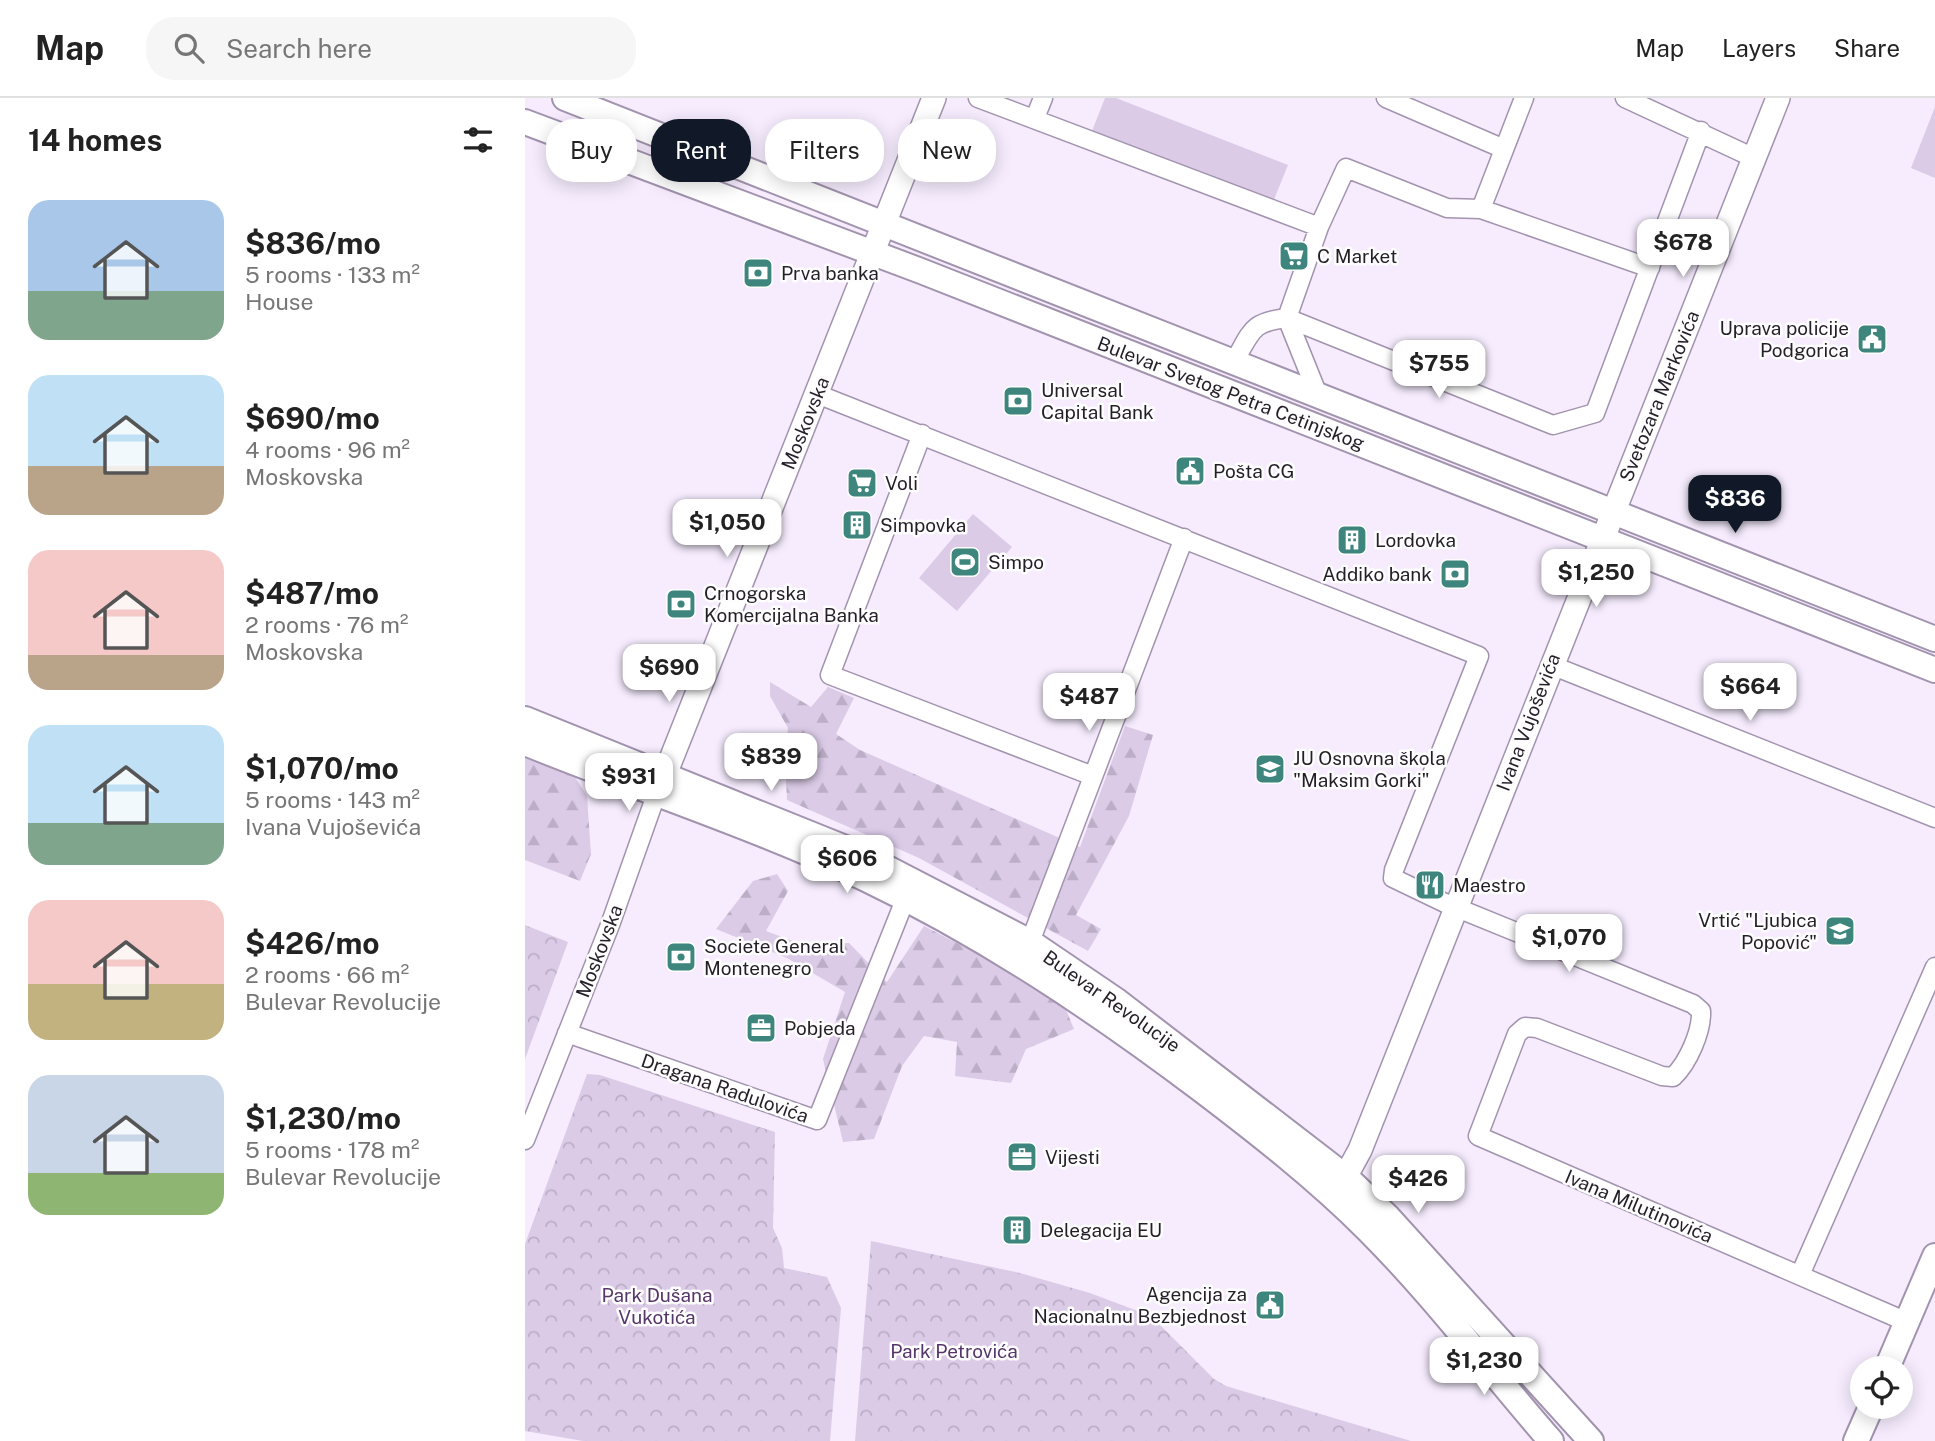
<!DOCTYPE html>
<meta charset="utf-8">
<style>
body{margin:0;font-family:"Public Sans",sans-serif;background:#f6f6f6;color:#222;height:100vh;display:flex;flex-direction:column;font-size:26px;white-space:nowrap}
*{box-sizing:border-box;margin:0}
p{font-size:23px;color:#767676}
.icon{flex:none;width:38px;height:38px;fill:none;stroke:currentColor;stroke-width:2;stroke-linecap:round;stroke-linejoin:round}
.map{position:relative;flex:1;overflow:hidden}
.details{display:flex;flex-direction:column;background:#fff;width:525px}
.details>*{flex:none}
.hud{position:absolute;left:21px;top:21px;width:665px;height:63px;display:flex;gap:14px}
.controls{position:absolute;left:1325px;top:1258px;display:grid;gap:14px}
.controls a{display:grid;place-items:center;width:63px;height:63px;border-radius:50%;background:#fff;box-shadow:0 4px 18px #0003;font-size:35px}
.price{position:absolute;translate:-50% -60px;padding:0 16px;border-radius:14px;background:#fff;color:#222;font-size:23px;line-height:46px;filter:drop-shadow(0 2px 4px #0008)}
.price::after{content:'';position:absolute;left:50%;top:42px;width:21px;height:16px;margin-left:-10px;background:inherit;clip-path:polygon(0 0,100% 0,50% 100%)}
.price.current{background:#111827;color:#fff}
ul{padding:0;list-style:none}
li{display:flex;align-items:center;gap:21px;height:175px;padding:0 28px}
li span{display:grid;place-items:center;flex:none;width:196px;height:140px;border-radius:21px;color:#555}
li>.icon{margin-inline-start:auto}
span .icon{width:84px;height:84px;fill:#fffc;stroke-width:1}
li b{font-size:30px}
h2{display:flex;justify-content:space-between;align-items:center;height:84px;padding:0 28px;font-size:30px}
.tag{padding:0 24px;border-radius:28px;background:#fff;box-shadow:0 4px 18px #0003;font-size:24px;line-height:63px}
.tag.current{background:#111827;color:#fff}
header{display:flex;align-items:center;gap:42px;box-sizing:border-box;height:98px;padding:0 35px;background:#fff;border-bottom:2px solid #e0e0e0}
header strong{font-size:33px}
nav{display:flex;gap:38px;margin-inline-start:auto;font-size:24px}
.search{width:490px;height:63px;background:#f6f6f6;display:flex;align-items:center;gap:18px;box-sizing:border-box;padding:0 24px;border-radius:28px;color:#767676;font-size:26px}
main{display:flex;flex:1;min-height:0}
.map>svg:first-child{display:block}
</style>
<header>
<strong>Map</strong>
<div class="search"><svg class="icon" aria-label="search" viewBox="0 0 24 24"><circle cx="10" cy="10" r="6"/><path d="M15 15l6 6"/></svg>Search here</div>
<nav><a>Map</a><a>Layers</a><a>Share</a></nav>
</header>
<main>
<section class="details">
<h2>14 homes<svg class="icon" aria-label="filters" viewBox="0 0 24 24"><path d="M4 7h16M4 17h16"/><circle cx="9" cy="7" r="2"/><circle cx="15" cy="17" r="2"/></svg></h2>
<ul>
<li><span style="background:linear-gradient(#a9c7e8 65%,#7fa58c 0)"><svg class="icon" aria-label="home" viewBox="0 0 24 24"><path d="M3 11l9-7 9 7M6 9v11h12V9"/></svg></span><div><b>$836/mo</b><p>5 rooms · 133 m²</p><p>House</p></div></li>
<li><span style="background:linear-gradient(#bfe0f5 65%,#b9a48a 0)"><svg class="icon" aria-label="home" viewBox="0 0 24 24"><path d="M3 11l9-7 9 7M6 9v11h12V9"/></svg></span><div><b>$690/mo</b><p>4 rooms · 96 m²</p><p>Moskovska</p></div></li>
<li><span style="background:linear-gradient(#f6c9c9 75%,#b9a48a 0)"><svg class="icon" aria-label="home" viewBox="0 0 24 24"><path d="M3 11l9-7 9 7M6 9v11h12V9"/></svg></span><div><b>$487/mo</b><p>2 rooms · 76 m²</p><p>Moskovska</p></div></li>
<li><span style="background:linear-gradient(#bfe0f5 70%,#7fa58c 0)"><svg class="icon" aria-label="home" viewBox="0 0 24 24"><path d="M3 11l9-7 9 7M6 9v11h12V9"/></svg></span><div><b>$1,070/mo</b><p>5 rooms · 143 m²</p><p>Ivana Vujoševića</p></div></li>
<li><span style="background:linear-gradient(#f6c9c9 60%,#c2b280 0)"><svg class="icon" aria-label="home" viewBox="0 0 24 24"><path d="M3 11l9-7 9 7M6 9v11h12V9"/></svg></span><div><b>$426/mo</b><p>2 rooms · 66 m²</p><p>Bulevar Revolucije</p></div></li>
<li><span style="background:linear-gradient(#c9d6e8 70%,#8fb573 0)"><svg class="icon" aria-label="home" viewBox="0 0 24 24"><path d="M3 11l9-7 9 7M6 9v11h12V9"/></svg></span><div><b>$1,230/mo</b><p>5 rooms · 178 m²</p><p>Bulevar Revolucije</p></div></li>
</ul>
</section>
<div class="map">
<svg width="1410" height="1343" viewBox="0 0 1410 1343">
<defs>
<pattern id="forest-firs" width="22" height="20" patternUnits="userSpaceOnUse" patternTransform="scale(1.75)"><rect width="22" height="20" fill="#dbcbe7"/><path d="M5 1l3.5 6h-7zM16 11l3.5 6h-7z" fill="#bcaec6"/></pattern>
<pattern id="park-crowns" width="20" height="18" patternUnits="userSpaceOnUse" patternTransform="scale(1.75)"><rect width="20" height="18" fill="#dbcbe7"/><path d="M2 6a3 3 0 1 1 6 0M12 15a3 3 0 1 1 6 0" fill="none" stroke="#bcaec6"/></pattern>
</defs>
<rect width="100%" height="100%" fill="#f6ecfe"/>
<!-- green -->
<path fill="#dbcbe7" d="M580 0H591L763 67 748 104 567 33Z
M1410 9V80L1386 70Z
M448 416 487 449 432 513 394 480Z"/>
<!-- forest -->
<path fill="url(#forest-firs)" d="M245 584 286 609 303 589 329 600 311 636 335 652 555 749 600 628 628 637 604 718 551 817 576 831 563 853 394 760 262 702 260 659 263 630 245 598Z
M0 658 50 679 62 698 66 756 55 783 0 762Z
M252 776 263 793 241 833 276 846 324 845 362 884 399 828 470 865 539 907 549 931 501 951 486 985 430 978 432 944 399 938 377 968 349 1041 318 1044 298 961 320 894 262 860 191 831 228 783Z"/>
<!-- park -->
<path fill="url(#park-crowns)" d="M0 827 43 844 0 961Z
M62 976 75 977 250 1034 248 1130 257 1150 259 1170 302 1179 316 1210 305 1343H58L0 1333V1146Z
M346 1143 495 1175 565 1195 626 1218 689 1281 701 1288 886 1343H330Z"/>
<g fill="none" stroke-linecap="round" stroke-linejoin="round">
<!-- minor casing -->
<g stroke="#a293ae" stroke-width="21">
<path id="minor" d="M453 0 794 129
M861 0 979 51
M1100 0 1229 60
M510 20 518 0
M956 111 999 0
M762 220 794 129 821 70 922 110 956 111 1125 170
M762 220 793 297
M710 262C727 233 726 224 762 220L1028 327 1070 315 1176 33
M292 296 954 558 869 772 868 780 920 805 1168 906 1176 913C1177 933 1163 965 1148 979L1137 978 1012 930 1000 929 992 936 953 1038 1382 1224
M397 336 305 577 568 678
M1026 567 1410 720
M505 844 659 440
M42 935 292 1022 380 802
M0 1042 85 827 131 697
M1275 1177 1410 869"/>
</g>
<!-- tertiary casing -->
<g stroke="#a293ae" stroke-width="26">
<path id="tertiary" d="M133 694 409 0
M812 1094 835 1052C972 700 1113 350 1253 0"/>
</g>
<!-- secondary casing -->
<g stroke="#a293ae" stroke-width="28">
<path id="secondary" d="M40 0 1410 541
M0 24 396 173 1410 572
M0 621 335 756 505 844 592 903 822 1080 863 1119 1066 1343
M0 645C113 691 231 729 341 781 460 838 569 911 674 990 732 1034 791 1080 843 1132 909 1198 965 1273 1026 1343
M1362 1270 1410 1158
M1331 1343 1346 1309"/>
</g>
<!-- minor -->
<use href="#minor" stroke="#fff" stroke-width="18"/>
<!-- tertiary -->
<use href="#tertiary" stroke="#fff" stroke-width="23"/>
<!-- secondary -->
<use href="#secondary" stroke="#fff" stroke-width="24"/>
</g>
<!-- icons -->
<defs>
<g id="supermarket-square" transform="scale(1.575)"><rect x="-9" y="-9" width="18" height="18" rx="4" fill="#3e857d" stroke="#fdfdfd"/><path d="M-6-5.5h2.5l.6 2H6L4.5 2H-2.5L-4.4-4H-6ZM-1.5 3.2a1.3 1.3 0 1 0 .1 0ZM3 3.2a1.3 1.3 0 1 0 .1 0Z" fill="#fff"/></g>
<g id="bank-square" transform="scale(1.575)"><rect x="-9" y="-9" width="18" height="18" rx="4" fill="#3e857d" stroke="#fdfdfd"/><path d="M-6-4H6V4H-6ZM0-2.3a2.3 2.3 0 1 0 0 4.6a2.3 2.3 0 1 0 0-4.6Z" fill="#fff"/></g>
<g id="civic-square" transform="scale(1.575)"><rect x="-9" y="-9" width="18" height="18" rx="4" fill="#3e857d" stroke="#fdfdfd"/><path d="M-.6-6.5H3V-4.5H.6V-3L4-1V1h2V6H-6V1h2V-1L-.6-3ZM-1.2 2.5V6h2.4V2.5Z" fill="#fff"/></g>
<g id="building-square" transform="scale(1.575)"><rect x="-9" y="-9" width="18" height="18" rx="4" fill="#3e857d" stroke="#fdfdfd"/><path d="M-4-6H4V6H1V3H-1V6H-4ZM-2.5-4.3h1.7v1.8h-1.7ZM.8-4.3h1.7v1.8H.8ZM-2.5-1h1.7V.8h-1.7ZM.8-1h1.7V.8H.8Z" fill="#fff"/></g>
<g id="stadium-square" transform="scale(1.575)"><rect x="-9" y="-9" width="18" height="18" rx="4" fill="#3e857d" stroke="#fdfdfd"/><path d="M0-5a6.5 5 0 1 0 0 10a6.5 5 0 1 0 0-10ZM-3.5-1.8h7v3.6h-7Z" fill="#fff"/></g>
<g id="school-square" transform="scale(1.575)"><rect x="-9" y="-9" width="18" height="18" rx="4" fill="#3e857d" stroke="#fdfdfd"/><path d="M0-5L7-2L0 1L-7-2ZM-4 1L0 2.5L4 1V4Q0 6-4 4Z" fill="#fff"/></g>
<g id="restaurant-square" transform="scale(1.575)"><rect x="-9" y="-9" width="18" height="18" rx="4" fill="#3e857d" stroke="#fdfdfd"/><path d="M-5-6h1v4h1v-4h1v4h1v-4h1v5L-1.5 .5V6h-2V.5L-5-1ZM5-6V6H3V1.5H1.5Q1.5-4 5-6Z" fill="#fff"/></g>
<g id="office-square" transform="scale(1.575)"><rect x="-9" y="-9" width="18" height="18" rx="4" fill="#3e857d" stroke="#fdfdfd"/><path d="M-6-3h4V-5.5h4V-3h4V5H-6ZM-1-4.5V-3h2v-1.5ZM-6 0V1H6V0Z" fill="#fff"/></g>
</defs>
<g fill-rule="evenodd">
<use href="#supermarket-square" x="769" y="158"/>
<use href="#bank-square" x="233" y="175"/>
<use href="#civic-square" x="1347" y="241"/>
<use href="#bank-square" x="493" y="303"/>
<use href="#civic-square" x="665" y="373"/>
<use href="#supermarket-square" x="337" y="385"/>
<use href="#building-square" x="332" y="427"/>
<use href="#building-square" x="827" y="442"/>
<use href="#stadium-square" x="440" y="464"/>
<use href="#bank-square" x="930" y="476"/>
<use href="#bank-square" x="156" y="506"/>
<use href="#school-square" x="745" y="671"/>
<use href="#restaurant-square" x="905" y="787"/>
<use href="#school-square" x="1315" y="833"/>
<use href="#bank-square" x="156" y="859"/>
<use href="#office-square" x="236" y="930"/>
<use href="#office-square" x="497" y="1059"/>
<use href="#building-square" x="492" y="1132"/>
<use href="#civic-square" x="745" y="1207"/>
</g>
<g text-anchor="middle" stroke-width="5" stroke-linejoin="round" paint-order="stroke">
<!-- poi labels -->
<g font-size="19" fill="#241e28" stroke="#fdfdfd" text-anchor="start">
<text x="792" y="165">C Market</text>
<text x="256" y="182">Prva banka</text>
<text x="1324" y="237" text-anchor="end">Uprava policije<tspan x="1324" dy="22">Podgorica</tspan></text>
<text x="516" y="299">Universal<tspan x="516" dy="22">Capital Bank</tspan></text>
<text x="688" y="380">Pošta CG</text>
<text x="360" y="392">Voli</text>
<text x="355" y="434">Simpovka</text>
<text x="850" y="449">Lordovka</text>
<text x="463" y="471">Simpo</text>
<text x="907" y="483" text-anchor="end">Addiko bank</text>
<text x="179" y="502">Crnogorska<tspan x="179" dy="22">Komercijalna Banka</tspan></text>
<text x="768" y="667">JU Osnovna škola<tspan x="768" dy="22">"Maksim Gorki"</tspan></text>
<text x="928" y="794">Maestro</text>
<text x="1292" y="829" text-anchor="end">Vrtić "Ljubica<tspan x="1292" dy="22">Popović"</tspan></text>
<text x="179" y="855">Societe General<tspan x="179" dy="22">Montenegro</tspan></text>
<text x="259" y="937">Pobjeda</text>
<text x="520" y="1066">Vijesti</text>
<text x="515" y="1139">Delegacija EU</text>
<text x="722" y="1203" text-anchor="end">Agencija za<tspan x="722" dy="22">Nacionalnu Bezbjednost</tspan></text>
</g>
<!-- street labels -->
<g font-size="19" fill="#241e28" stroke="#fdfdfd">
<text transform="translate(706 295) rotate(21)" y="7">Bulevar Svetog Petra Cetinjskog</text>
<text transform="translate(1134 298) rotate(-68)" y="7">Svetozara Markovića</text>
<text transform="translate(280 325) rotate(-68)" y="7">Moskovska</text>
<text transform="translate(1003 624) rotate(-69)" y="7">Ivana Vujoševića</text>
<text transform="translate(74 853) rotate(-69)" y="7">Moskovska</text>
<text transform="translate(587 903) rotate(35)" y="7">Bulevar Revolucije</text>
<text transform="translate(200 990) rotate(19)" y="7">Dragana Radulovića</text>
<text transform="translate(1114 1108) rotate(23)" y="7">Ivana Milutinovića</text>
</g>
<!-- park labels -->
<g font-size="19" fill="#55356a" stroke="#fdfdfd">
<text x="132" y="1204">Park Dušana<tspan x="132" dy="22">Vukotića</tspan></text>
<text x="429" y="1260">Park Petrovića</text>
</g>
</g>
</svg>
<div class="controls">
<a><svg class="icon" aria-label="locate" viewBox="0 0 24 24"><circle cx="12" cy="12" r="6"/><path d="M12 2v4M12 18v4M2 12h4M18 12h4"/></svg></a>
</div>
<b class="price" style="left:1158px;top:181px">$678</b>
<b class="price" style="left:914px;top:302px">$755</b>
<b class="price current" style="left:1210px;top:437px">$836</b>
<b class="price" style="left:202px;top:461px">$1,050</b>
<b class="price" style="left:1071px;top:511px">$1,250</b>
<b class="price" style="left:144px;top:606px">$690</b>
<b class="price" style="left:1225px;top:625px">$664</b>
<b class="price" style="left:564px;top:635px">$487</b>
<b class="price" style="left:246px;top:695px">$839</b>
<b class="price" style="left:104px;top:715px">$931</b>
<b class="price" style="left:322px;top:797px">$606</b>
<b class="price" style="left:1044px;top:876px">$1,070</b>
<b class="price" style="left:893px;top:1117px">$426</b>
<b class="price" style="left:959px;top:1299px">$1,230</b>
<div class="hud">
<a class="tag">Buy</a>
<a class="tag current">Rent</a>
<a class="tag">Filters</a>
<a class="tag">New</a>
</div>
</div>
</main>
